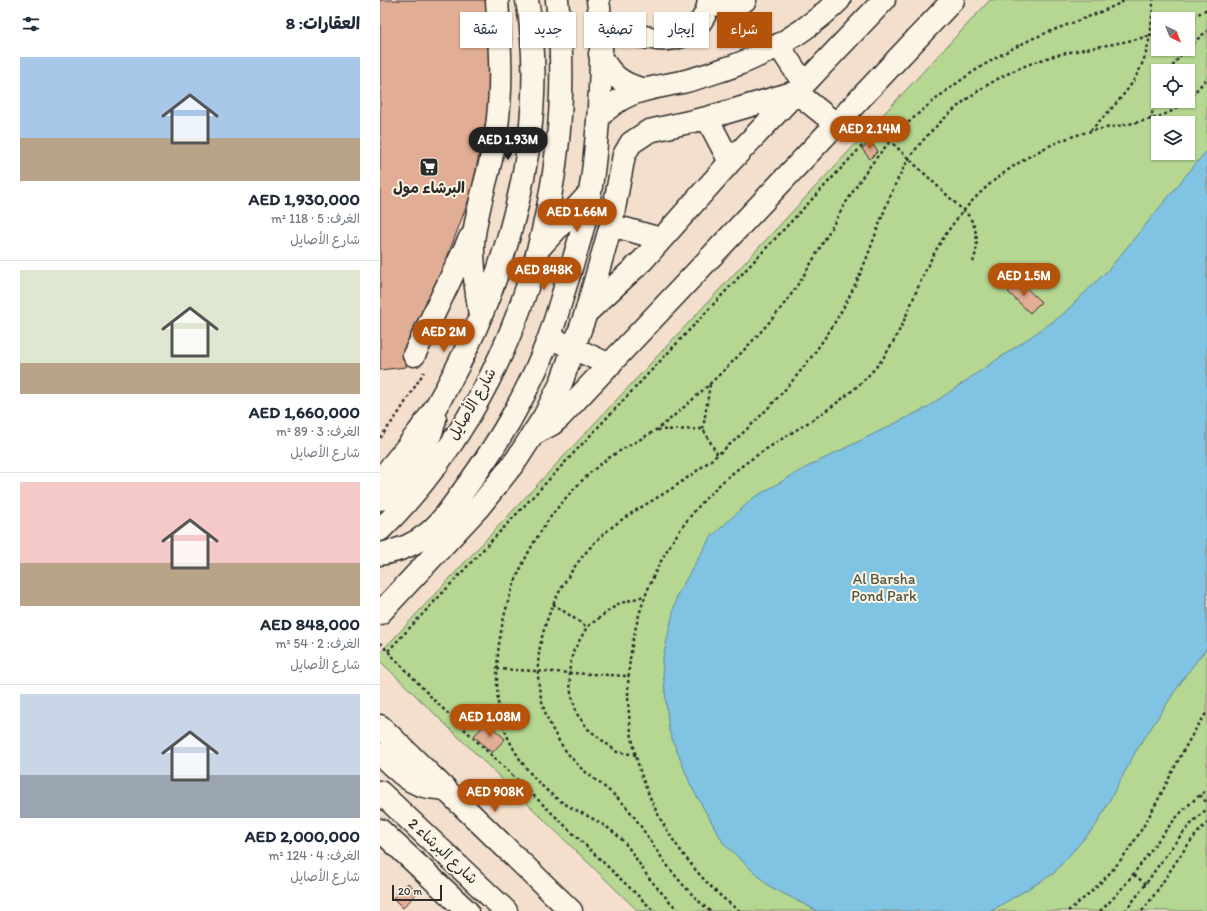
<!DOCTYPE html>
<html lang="ar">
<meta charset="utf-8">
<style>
body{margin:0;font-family:Itim,"Playpen Sans Arabic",sans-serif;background:#f2f2f3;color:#1f2937;direction:rtl;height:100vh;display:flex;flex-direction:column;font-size:15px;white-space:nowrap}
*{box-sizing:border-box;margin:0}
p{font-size:13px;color:#747a83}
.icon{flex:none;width:22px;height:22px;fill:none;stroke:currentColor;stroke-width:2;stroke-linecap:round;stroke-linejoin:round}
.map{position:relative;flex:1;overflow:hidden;direction:ltr}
.side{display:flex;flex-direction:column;background:#fff;width:380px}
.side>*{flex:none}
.top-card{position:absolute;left:12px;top:12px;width:380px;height:36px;direction:rtl;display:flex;gap:8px}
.needle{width:26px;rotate:137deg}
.fabs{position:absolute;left:771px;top:12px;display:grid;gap:8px}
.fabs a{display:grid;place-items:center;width:44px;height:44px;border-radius:0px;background:#fff;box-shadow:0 1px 3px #0004;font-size:20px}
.scale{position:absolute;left:12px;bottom:10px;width:50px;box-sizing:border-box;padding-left:4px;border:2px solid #2b2b2b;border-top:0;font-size:11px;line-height:14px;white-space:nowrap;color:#2b2b2b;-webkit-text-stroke:3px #fcf5e5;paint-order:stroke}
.price{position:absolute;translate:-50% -34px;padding:0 9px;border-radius:14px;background:#b45309;color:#fff;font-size:13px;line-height:26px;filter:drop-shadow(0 1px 2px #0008)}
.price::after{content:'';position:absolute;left:50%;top:24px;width:12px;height:9px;margin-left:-6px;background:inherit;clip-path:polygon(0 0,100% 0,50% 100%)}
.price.current{background:#222;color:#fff}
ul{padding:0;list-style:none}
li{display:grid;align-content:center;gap:8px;height:212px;padding:0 20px}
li+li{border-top:1px solid #e0e1e3}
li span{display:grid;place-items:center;height:124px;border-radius:0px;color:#555}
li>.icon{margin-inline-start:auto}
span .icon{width:72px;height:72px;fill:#fffc;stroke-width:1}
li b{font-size:17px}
h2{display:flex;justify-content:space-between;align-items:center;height:48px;padding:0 20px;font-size:17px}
.pill{padding:0 14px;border-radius:0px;background:#fff;box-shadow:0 1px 3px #0004;font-size:14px;line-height:36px}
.pill.current{background:#b45309;color:#fff}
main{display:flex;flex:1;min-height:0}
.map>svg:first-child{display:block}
</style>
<main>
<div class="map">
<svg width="827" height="911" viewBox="0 0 827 911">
<rect width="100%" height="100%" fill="#f4dfcd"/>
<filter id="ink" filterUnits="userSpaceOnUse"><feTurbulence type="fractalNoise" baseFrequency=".025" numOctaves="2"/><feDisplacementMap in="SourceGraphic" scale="8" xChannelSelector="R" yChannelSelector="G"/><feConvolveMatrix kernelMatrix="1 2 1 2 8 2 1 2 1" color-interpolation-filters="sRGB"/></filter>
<g filter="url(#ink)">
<!-- green -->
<path fill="#b5d792" stroke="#70815e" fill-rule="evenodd" d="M610 0H827V911H258L0 661V653ZM778 19H808V49H778ZM778 71H808V101H778ZM778 123H808V153H778Z"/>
<!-- water -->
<path fill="#81c3e2" stroke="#5f8699" d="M827 150V648L805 676 756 751 717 824 673 874 611 911H437L389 886 344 844 311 786 289 731 282 662 297 595 330 538 373 498 425 468 546 408 681 316 729 269Z"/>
<!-- building -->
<path fill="#e1ad94" stroke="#2b2b2b" d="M0 0H109L110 5 109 106 91 194 26 367 0 370Z
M490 142 498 151 490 159 482 149Z
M639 281 661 302 650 313 628 292Z
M107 722 125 739 112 753 94 736Z
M28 883 38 892 23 908 13 898Z"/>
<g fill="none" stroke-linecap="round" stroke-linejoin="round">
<!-- minor casing -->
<g stroke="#2b2b2b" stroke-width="25">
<path id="minor" d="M329 5 357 4 365 0
M219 24C250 32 289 52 316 27 323 20 328 10 329 0
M399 46 424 84
M220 54C229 74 241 84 262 89
M218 118C243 90 268 89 302 82 319 78 335 72 351 67 392 52 428 30 459 0
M327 118 350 162
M231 225 281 239
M159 248 209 194
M206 313 263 260 350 162 504 0
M100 316C97 292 92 267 93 243 96 207 111 170 116 133 123 89 120 45 117 0
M180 342 230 365
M34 355 90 238
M157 432 172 424 180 417 573 0
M0 480C20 456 42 430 58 403 124 288 171 133 147 0
M0 499C26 473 47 456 55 419
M0 530C136 397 199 187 177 0
M0 554C50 546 64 517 92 479 123 436 150 388 169 338 176 319 181 300 187 281 196 252 206 222 210 192 215 164 217 135 219 107 221 75 223 32 218 0
M0 613 99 507 137 459 164 417 181 383 206 313 231 225 244 155 251 143 269 131 327 118 416 92 456 124
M0 726 191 911
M0 754C21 774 34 790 65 788
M0 792 126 911
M0 830 87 911"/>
</g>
<!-- path -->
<path stroke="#2b2b2b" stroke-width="2.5" stroke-dasharray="3 3" stroke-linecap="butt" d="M808 20 827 9
M808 47 827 31
M789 71 805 49
M808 100 827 78
M487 119 589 216C598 231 599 245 593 262
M770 120 778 93
M710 131C755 85 771 67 773 0
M323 429 330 384
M277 430 323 429 337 454
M0 438 18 414 44 372
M173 604 207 627
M0 643 55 701 274 911
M8 651 498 129
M117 669 248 676
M256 755 237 752 208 729 197 714 191 693 189 672 193 652 207 627 238 604 264 596
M820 795 827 803
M754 875 766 884
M299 911C288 900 278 889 269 878 260 866 253 852 243 841 228 825 209 817 190 807 158 789 130 753 121 718 117 703 117 688 117 673 118 594 157 518 217 467 232 454 249 446 266 436 277 430 287 422 296 414 330 385 363 353 392 319 426 280 446 233 474 190 493 159 517 131 545 108 577 81 613 57 652 39 683 25 716 16 746 0
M330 911C307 892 289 869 273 845 266 835 260 824 252 814 238 795 218 783 201 768 176 744 159 709 158 674 156 620 193 555 236 524 254 510 275 500 294 487 328 464 361 437 389 407 424 370 453 331 475 285 495 244 505 197 529 159 541 140 559 123 576 108 607 81 646 62 686 53 717 46 748 43 778 33
M360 911C335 894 315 871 298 847 217 733 238 583 336 488 384 441 453 418 497 366 519 339 529 307 543 276 562 233 591 195 631 168 654 152 684 137 712 131 745 123 781 123 807 101
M688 911C710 894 730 875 746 853 778 809 796 756 827 712
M720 911C761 875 782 821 827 790
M745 911C773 878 793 837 827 809
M762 911C785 883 801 848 827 823"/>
<!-- minor -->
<use href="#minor" stroke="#fcf5e5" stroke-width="22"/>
</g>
</g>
<!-- icons -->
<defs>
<g id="supermarket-square" transform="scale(1)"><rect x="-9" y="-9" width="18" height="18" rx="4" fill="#2b2b2b" stroke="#fcf5e5"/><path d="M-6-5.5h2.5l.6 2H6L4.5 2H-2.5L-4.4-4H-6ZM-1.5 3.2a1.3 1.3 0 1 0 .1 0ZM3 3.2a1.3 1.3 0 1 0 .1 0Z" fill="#fff"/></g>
</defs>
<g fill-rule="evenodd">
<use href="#supermarket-square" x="49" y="167"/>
</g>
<g text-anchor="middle" stroke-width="4" stroke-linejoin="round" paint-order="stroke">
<!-- poi labels -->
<g font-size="15" font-weight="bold" fill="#2b2b2b" stroke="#fcf5e5">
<text x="49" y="193">البرشاء مول</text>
</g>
<!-- street labels -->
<g font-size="15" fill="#2b2b2b" stroke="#fcf5e5">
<text transform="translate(92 404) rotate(-60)" y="5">شارع الأصايل</text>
<text transform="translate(63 851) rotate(43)" y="5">شارع البرشاء 2</text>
</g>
<!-- park labels -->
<g font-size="15" fill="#4e5645" stroke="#fcf5e5">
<text x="504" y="584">Al Barsha<tspan x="504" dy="17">Pond Park</tspan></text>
</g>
</g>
</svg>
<div class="fabs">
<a><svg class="needle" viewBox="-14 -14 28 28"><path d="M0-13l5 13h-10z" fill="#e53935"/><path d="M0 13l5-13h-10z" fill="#747a83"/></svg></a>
<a><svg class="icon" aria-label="locate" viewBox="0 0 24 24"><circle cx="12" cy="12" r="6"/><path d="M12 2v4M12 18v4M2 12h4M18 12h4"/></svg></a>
<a><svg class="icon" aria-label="layers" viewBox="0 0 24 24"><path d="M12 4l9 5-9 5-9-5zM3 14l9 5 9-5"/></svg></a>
</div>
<div class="scale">20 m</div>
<b class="price" style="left:490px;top:150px">AED 2.14M</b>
<b class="price current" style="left:128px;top:161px">AED 1.93M</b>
<b class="price" style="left:197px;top:233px">AED 1.66M</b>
<b class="price" style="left:164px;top:291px">AED 848K</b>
<b class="price" style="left:644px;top:297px">AED 1.5M</b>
<b class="price" style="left:64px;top:353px">AED 2M</b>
<b class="price" style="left:110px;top:738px">AED 1.08M</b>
<b class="price" style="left:115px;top:813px">AED 908K</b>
<div class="top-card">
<a class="pill current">شراء</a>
<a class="pill">إيجار</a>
<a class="pill">تصفية</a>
<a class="pill">جديد</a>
<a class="pill">شقة</a>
</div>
</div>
<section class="side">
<h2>العقارات: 8<svg class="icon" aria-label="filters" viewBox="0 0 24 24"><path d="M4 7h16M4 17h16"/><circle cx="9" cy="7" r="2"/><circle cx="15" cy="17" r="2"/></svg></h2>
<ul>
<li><span style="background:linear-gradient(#a9c7e8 65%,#b9a48a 0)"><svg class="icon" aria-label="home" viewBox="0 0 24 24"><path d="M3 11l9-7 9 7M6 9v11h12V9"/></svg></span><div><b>AED 1,930,000</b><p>الغرف: 5 · 118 m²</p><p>شارع الأصايل</p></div></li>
<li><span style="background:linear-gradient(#dfe7d0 75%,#b9a48a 0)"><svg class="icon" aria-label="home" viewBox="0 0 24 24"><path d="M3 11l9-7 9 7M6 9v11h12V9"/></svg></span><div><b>AED 1,660,000</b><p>الغرف: 3 · 89 m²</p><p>شارع الأصايل</p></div></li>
<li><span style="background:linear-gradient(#f6c9c9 65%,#b9a48a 0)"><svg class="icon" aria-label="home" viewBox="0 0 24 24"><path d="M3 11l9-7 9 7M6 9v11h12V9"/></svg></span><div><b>AED 848,000</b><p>الغرف: 2 · 54 m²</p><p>شارع الأصايل</p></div></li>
<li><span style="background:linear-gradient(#c9d6e8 65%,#9aa5b1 0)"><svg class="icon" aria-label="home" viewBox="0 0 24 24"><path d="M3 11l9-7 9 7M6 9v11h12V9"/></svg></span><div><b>AED 2,000,000</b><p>الغرف: 4 · 124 m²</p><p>شارع الأصايل</p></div></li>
</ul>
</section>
</main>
